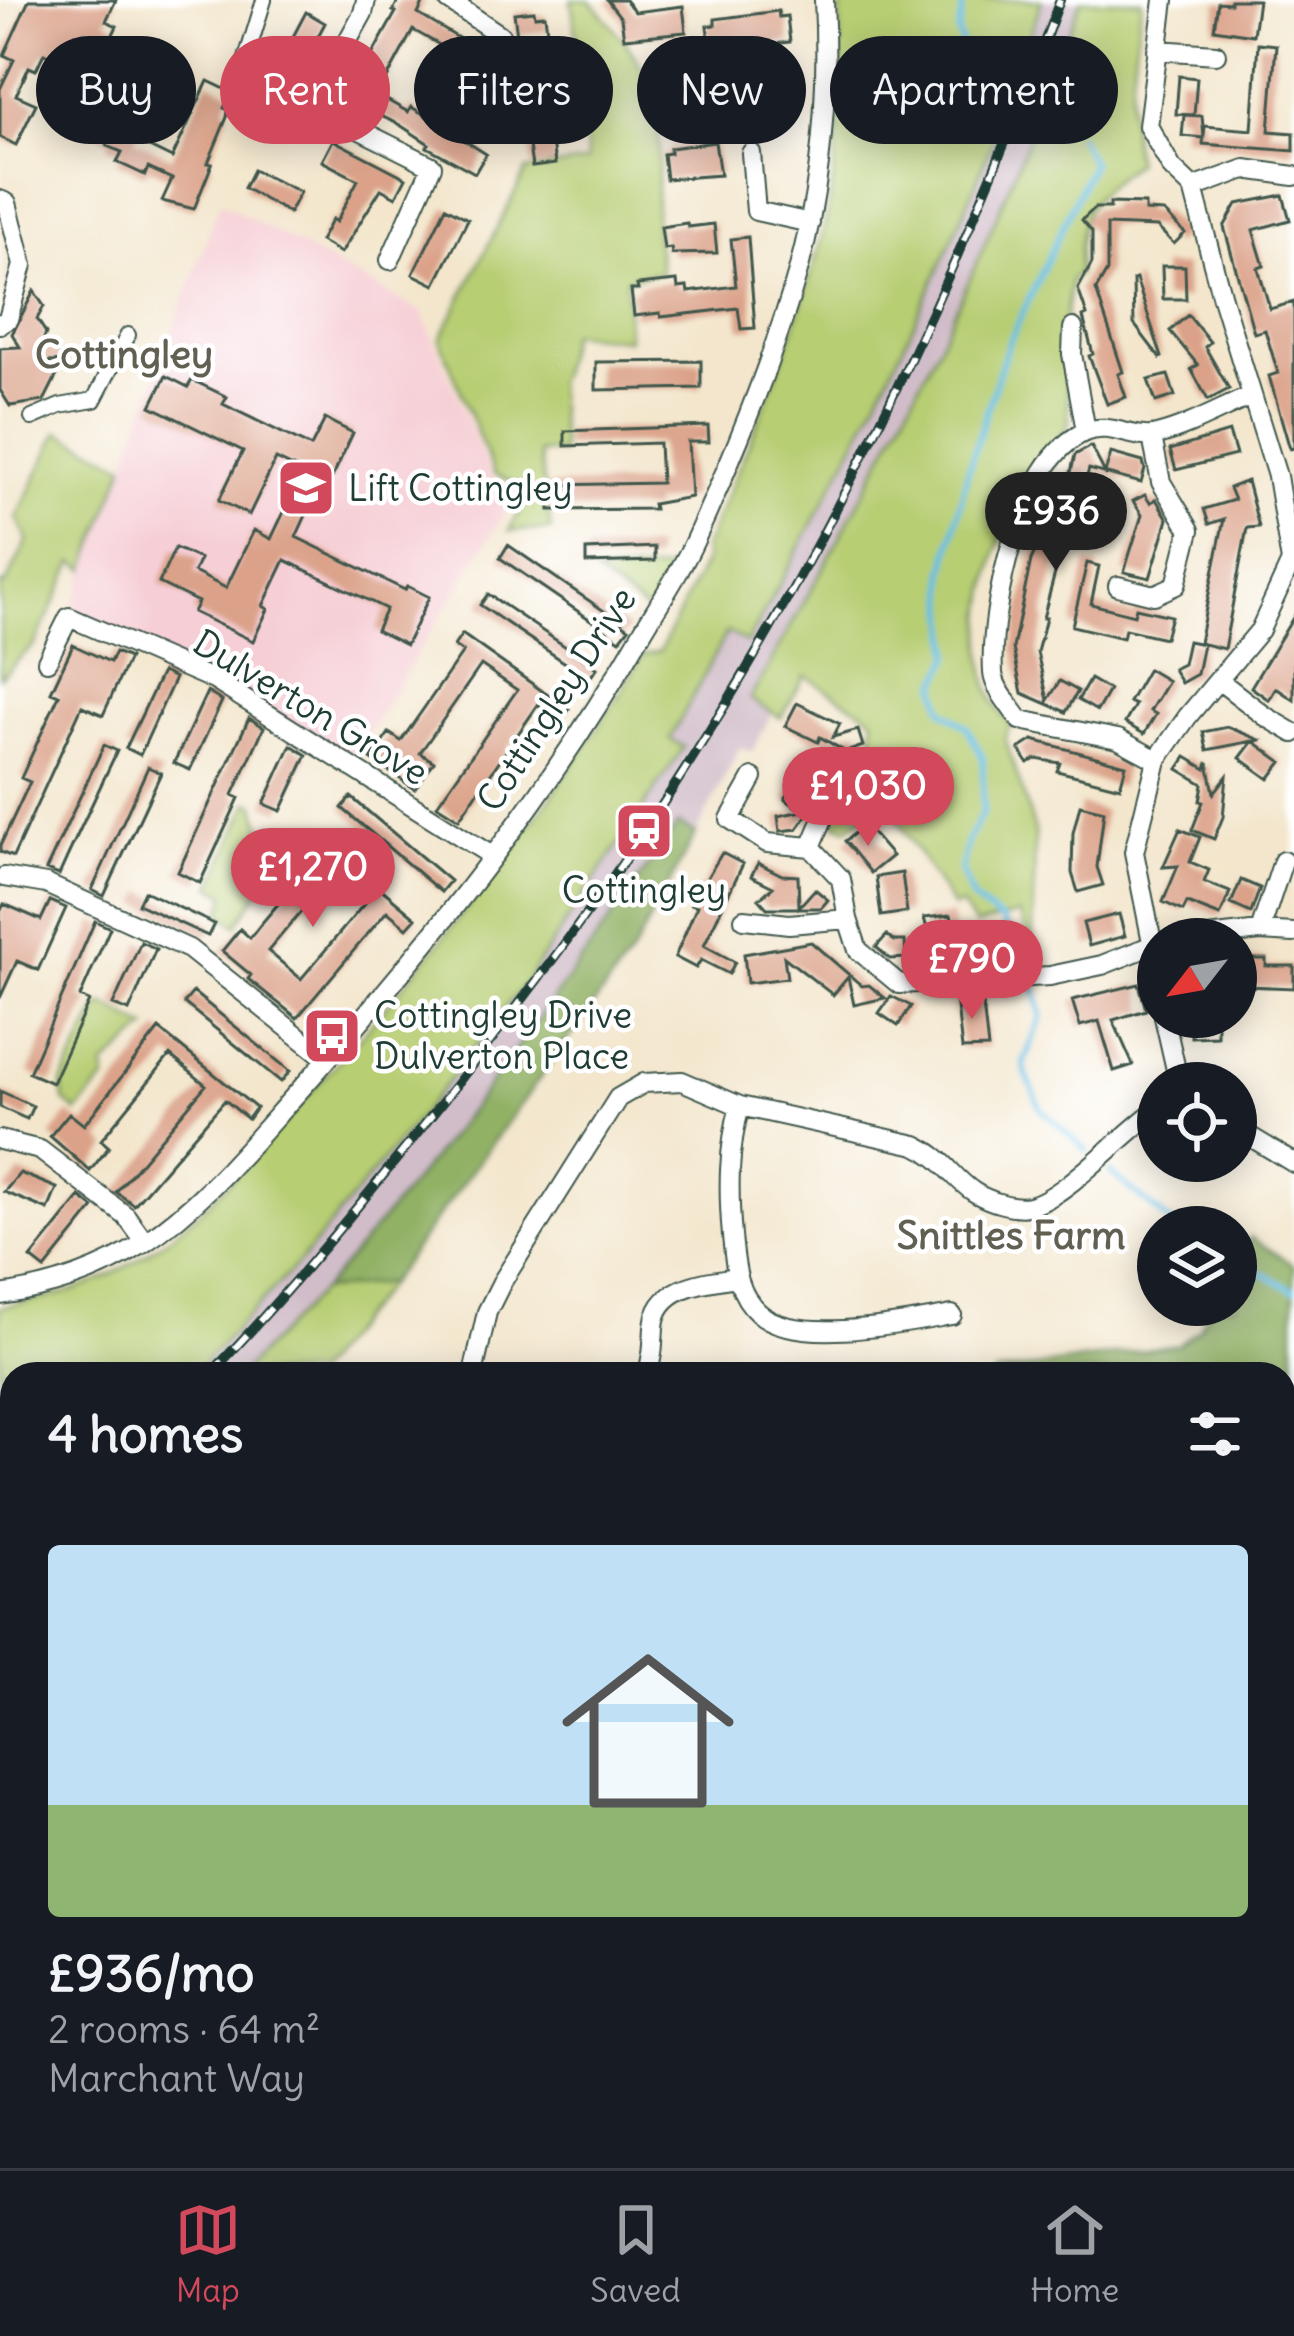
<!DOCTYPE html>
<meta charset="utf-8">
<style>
body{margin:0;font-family:Delius,sans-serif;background:#20242c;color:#f1f3f6;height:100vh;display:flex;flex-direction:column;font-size:45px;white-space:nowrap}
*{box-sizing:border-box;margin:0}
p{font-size:39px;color:#9ea1a6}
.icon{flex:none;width:66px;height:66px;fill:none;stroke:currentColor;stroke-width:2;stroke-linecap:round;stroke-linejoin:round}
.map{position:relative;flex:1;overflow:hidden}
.drawer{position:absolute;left:0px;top:1362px;width:1296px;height:807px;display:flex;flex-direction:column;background:#171b24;border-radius:36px 36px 0 0;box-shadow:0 6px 30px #0003}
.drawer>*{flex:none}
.banner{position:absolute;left:36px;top:36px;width:1224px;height:108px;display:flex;gap:24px}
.needle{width:78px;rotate:239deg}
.tools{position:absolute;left:1137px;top:918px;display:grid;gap:24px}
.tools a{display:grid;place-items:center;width:120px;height:120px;border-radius:50%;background:#171b24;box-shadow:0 6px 30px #0003;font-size:60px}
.price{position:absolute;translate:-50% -102px;padding:0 27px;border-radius:42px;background:#d1495b;color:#fff;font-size:39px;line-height:78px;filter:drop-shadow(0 3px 6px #0008)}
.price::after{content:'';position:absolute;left:50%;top:72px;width:36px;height:27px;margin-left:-18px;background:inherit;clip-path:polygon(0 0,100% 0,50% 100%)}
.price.selected{background:#222;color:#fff}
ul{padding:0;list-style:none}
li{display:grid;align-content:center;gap:24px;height:636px;padding:0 48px}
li+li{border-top:3px solid #363941}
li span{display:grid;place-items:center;height:372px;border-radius:12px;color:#555}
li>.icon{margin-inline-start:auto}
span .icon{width:216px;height:216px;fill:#fffc;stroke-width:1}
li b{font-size:51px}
h2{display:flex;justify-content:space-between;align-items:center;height:144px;padding:0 48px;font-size:51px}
.tag{padding:0 42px;border-radius:54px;background:#171b24;box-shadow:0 6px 30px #0003;font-size:42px;line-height:108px}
.tag.selected{background:#d1495b;color:#fff}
.tab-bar{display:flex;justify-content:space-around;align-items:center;height:168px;border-top:3px solid #363941;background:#171b24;font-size:33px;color:#9ea1a6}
.tab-bar a{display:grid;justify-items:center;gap:6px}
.tab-bar .selected{color:#d1495b}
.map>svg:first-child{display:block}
</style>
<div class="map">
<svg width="1294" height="2168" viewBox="0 0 1294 2168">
<rect width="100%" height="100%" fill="#fff"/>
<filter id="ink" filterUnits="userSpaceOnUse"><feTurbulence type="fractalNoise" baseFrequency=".00833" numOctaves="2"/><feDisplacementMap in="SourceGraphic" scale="24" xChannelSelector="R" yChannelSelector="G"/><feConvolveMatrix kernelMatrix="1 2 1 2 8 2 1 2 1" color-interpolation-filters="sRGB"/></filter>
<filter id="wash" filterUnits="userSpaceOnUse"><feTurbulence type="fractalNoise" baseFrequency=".004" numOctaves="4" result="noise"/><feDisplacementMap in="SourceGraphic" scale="48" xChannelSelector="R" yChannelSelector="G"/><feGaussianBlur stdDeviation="2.7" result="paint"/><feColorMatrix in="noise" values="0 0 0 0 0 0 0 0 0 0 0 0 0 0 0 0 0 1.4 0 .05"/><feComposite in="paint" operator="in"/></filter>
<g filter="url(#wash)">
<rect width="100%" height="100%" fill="#f3e6cc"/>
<!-- built -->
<path fill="#f6cfd6" d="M220 202 422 312 506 511 349 764 214 680 69 617Z"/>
<!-- industrial -->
<path fill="#d1bdc9" d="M1042 0H1081L1015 172 962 294 871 479 750 699 772 713 752 752 740 747 696 834 678 824 496 1080 406 1194 322 1290 240 1374H193L303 1258 448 1081 529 977 683 748 670 739 727 631 747 642 834 488 914 324 975 187Z
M0 2006 12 2008V2099L0 2111Z
M645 2157H819L858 2168H638Z"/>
<!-- green -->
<path fill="#b7ce73" stroke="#6b8654" stroke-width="3" d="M571 0H590C611 24 637 54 650 84 664 119 658 178 655 215 654 234 659 254 661 272L626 279 628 339 570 333 556 384 562 452 539 453 551 530 509 531 529 490 494 474 440 340 526 171 587 161 582 78Z
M840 0H1042C1020 63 999 128 973 190 908 347 830 495 747 643L727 632 670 739 684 747 529 977 448 1081 303 1258 193 1374H12V1410L0 1412V1307C39 1300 77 1293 113 1274 193 1231 254 1156 313 1090 434 954 551 812 643 655L660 651 706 559 703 550C747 449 793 346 821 239 842 162 841 80 840 0Z
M1081 0H1142C1135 54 1123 108 1136 162 1084 203 1080 207 1078 274L1071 278 1063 335 1069 423C1063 436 1054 442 1046 452 1033 467 1020 491 1012 509 988 563 961 681 1011 724L1005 738 1035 831 1033 941 1042 963H1039L1019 914 975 926 961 905 953 908 894 814 876 807 847 829 832 821 847 776 860 768 858 756 872 751 874 718 805 676 781 718 750 699C825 567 898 434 962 296 1006 199 1043 99 1081 0Z
M58 432 125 465 86 569 74 562 35 644 0 677V584L5 586 28 540 17 518Z
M678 569 652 615 595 574Z
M249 802 256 805 262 828 284 843 291 855 264 883 237 925 221 915 226 894 212 886Z
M105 1005 147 1028 104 1067 106 1079 77 1112 64 1101 62 1083 99 1007Z
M389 1283 314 1374H240L322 1290Z
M1284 1873 1294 1880V2168H1015L977 2157H1284Z"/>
<!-- forest -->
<path fill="#91b165" stroke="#58774c" stroke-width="3" d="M678 824 696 834 632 953 389 1283 322 1290C452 1143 565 985 678 824Z
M1250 1237 1294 1265V1470H1284V1374H993L1178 1345 1199 1329 1212 1305H1236V1262Z
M12 1603V1696L0 1705V1613Z
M12 2099V2157H282L280 2168H0V2111Z"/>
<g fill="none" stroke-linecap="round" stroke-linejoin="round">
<!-- stream -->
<path stroke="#67c0e4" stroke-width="6" d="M964 0 958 32 967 62
M1079 137 1092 163 1007 347 968 470 945 571 951 656 937 685 943 710 967 727 983 758V812L967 842 961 871 973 900 1002 921 1029 963 1042 1016 1024 1062 1026 1074 1041 1109 1087 1151
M1110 1172 1176 1227
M1236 1260 1294 1290"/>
</g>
<g id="blocks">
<!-- building -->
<path fill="#dba289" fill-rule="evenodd" d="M29 0H116L106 21 117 26 108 45 83 33 68 65 44 53 36 70 29 67 16 95 36 104 16 145 0 137V89L14 60 4 55Z
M399 0H425L418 14 475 48 464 68 443 57 447 49 413 30 378 95 408 112 411 107 420 112 486 154 475 173 427 147 429 144 400 125 347 100 396 12 393 11Z
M607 0H625L635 12 683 6 686 32 624 38 621 18Z
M1230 0H1258L1253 35 1214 29 1218 2 1230 3Z
M534 11 535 16 545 15 547 31 517 35 514 13Z
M778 11 779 17 787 16 790 42 711 52 707 26 715 25V19Z
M306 12 325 23 296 78 277 67Z
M1258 43 1276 45 1269 131 1294 133V151L1203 144 1205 126 1252 130Z
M134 55 158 66 150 83 153 94 143 115 146 116 135 140 172 158 208 81 231 92 224 108 228 110 227 117 208 163 212 164 194 209 162 201 172 179 148 168 145 175 117 162 122 152 107 146 110 140 98 135Z
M481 66 499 77 488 96 469 86Z
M1179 76 1197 78 1194 115 1176 114Z
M679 80V84L705 80 709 110 663 111V104L655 105 652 83Z
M796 93 800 118 792 119 793 126 721 134 717 103Z
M548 114 555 164 532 167 525 117Z
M1184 115 1202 116 1204 138 1182 136Z
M333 140 406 178 396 197 381 189 341 253 320 241 332 219 336 222 358 180 322 161Z
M715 142 720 175 666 179 663 154 670 153V148Z
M253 170 300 192 289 213 244 188Z
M1283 195 1290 220 1253 230 1264 266 1258 268 1270 309 1294 302V448L1290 449 1269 376 1278 373 1268 340 1265 330 1254 333 1224 227 1237 204Z
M1110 203 1145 204V211L1164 212 1185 233 1174 244 1157 227 1107 225V271L1096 290 1123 372 1118 374 1126 397 1107 404 1089 356 1093 354 1083 317 1087 315 1078 289 1092 263V232L1082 220 1095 208H1110Z
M446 207 468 219 435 285 413 274Z
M687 223 688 227 714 224 717 253 672 254 671 248 664 249 661 227Z
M748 237 755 328 741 329 738 308 661 317 660 313 634 316 631 290H638L637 285 677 281 678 288 687 287 688 292 736 286 731 239Z
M1162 266H1185L1186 299H1163Z
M1136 279 1162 357 1160 358 1134 324 1133 280Z
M34 291 44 306 37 319 46 333 41 347 55 346 64 361 49 362 57 375 44 401 10 406 0 390V348L20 347 12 334Z
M1188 315 1210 342 1205 347 1229 389 1208 400 1191 369 1198 365 1170 331Z
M701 361V388L596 390V362Z
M1168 375 1175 396 1156 402 1148 380Z
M166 376 188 387 192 380 227 397 223 404 311 447 325 419 353 433 332 478 325 474 296 537 405 590 407 586 429 597 406 645 376 630 386 609 285 560 263 606 268 609 253 641 193 612 198 602 159 583 175 548 200 559 194 572 226 588 254 530 271 539 303 472 276 459 249 515 219 500 243 451 151 406Z
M708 426 709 442H688L691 497 653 504 654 509 550 510 549 485 661 483 659 443 565 446V431Z
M1229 432 1236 455 1176 470 1170 450Z
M1091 446 1105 473 1111 453 1143 462 1145 469 1141 483 1089 469 1080 500 1075 498 1043 618H1046L1037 652 1048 700 1060 681 1078 691 1066 712 1022 693 1013 648 1031 560 1048 523 1056 489 1061 490 1063 479 1069 481 1075 455Z
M1247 481 1259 527 1247 528 1224 649 1199 643 1224 519 1209 524 1204 509 1234 500 1229 488Z
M1145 495 1150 503 1156 499 1168 519 1150 578 1124 572 1142 515 1133 501Z
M508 545 629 628 620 640 500 558Z
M655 547V561L586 563V550Z
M1087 563 1099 566 1091 604 1134 615 1136 608 1171 616 1165 638 1125 629 1123 638 1072 626Z
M488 594 597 668 589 679 480 605Z
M1294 616V700L1276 688 1269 700 1251 687Z
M462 634 569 710 561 722 538 705 459 819 437 805 517 690 481 665 420 753 434 762 415 789 371 759 389 733 401 741 463 652 454 646Z
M1188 641 1203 644 1197 674 1181 683 1173 669 1183 664Z
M73 645 110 662 115 652 129 658 103 715 82 706 13 857 0 852V846L30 782 21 778 59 695 51 692Z
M1148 669 1168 681 1150 711 1156 714 1144 734 1125 723 1135 705 1129 702Z
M162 672 175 678 140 755 126 748Z
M1090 679 1109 690 1097 711 1078 700Z
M207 692 222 701 190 770 174 763Z
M797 703 840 724 833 737 858 730 863 746 846 752 820 737 818 742 785 726Z
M249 718 264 727 233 795 239 798 200 883 178 872Z
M1228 727 1260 740 1253 741 1282 762 1269 779 1240 758 1253 741 1207 750 1203 732Z
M1033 740 1126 765 1120 787 1057 771 1060 763 1036 759 1028 763 1019 749Z
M104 745 117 751 69 853 59 875 46 870Z
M291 745 307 755 281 811 264 804Z
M1186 757 1206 769 1208 762 1214 793 1227 776 1223 817 1214 839 1192 830 1203 802 1200 801 1203 784 1178 769Z
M148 767 161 773 104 896 92 890Z
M813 773 822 787 815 804 797 829 780 831 778 816 802 811 785 799 798 779Z
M351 797 450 881 441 892 342 808Z
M1080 805 1104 811 1097 867 1103 885 1078 892 1072 873 1073 833Z
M865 825 892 856 871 873 845 841Z
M1180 829 1200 837 1190 862 1209 870 1204 882 1230 892 1220 916 1187 903 1183 911 1163 902 1178 866 1163 867Z
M318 836 416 918 407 928 387 911 297 1018 248 979 251 975 222 951 240 929 250 938 261 924 320 855 309 846ZM337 869 370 897 301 979 268 951Z
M722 853 743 864 704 945 735 962 729 974 701 960 696 968 675 957 697 906 691 904Z
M758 863 782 875 798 876 799 907 815 889 828 900 821 908H767L759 899 773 887 751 876Z
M902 873 907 912 881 916 876 877Z
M1241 880 1260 888 1251 913 1231 904Z
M144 891 214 924 208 936 138 904Z
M50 901 66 908 38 970 17 961 0 998V912L4 904 41 920Z
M1119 914 1125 936 1089 946 1083 923Z
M951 915 963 967 938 968 924 918Z
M95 921 110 928 80 997 89 1001 52 1083 29 1073Z
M887 935 894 941H905L906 958 890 959 876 947Z
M141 942 156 949 129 1011 113 1005Z
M811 942 862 986 869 985 885 998 854 1005 848 977 833 995 784 957 787 978 747 983 744 954Z
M1246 959H1266V966H1294V988L1246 986Z
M1139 984 1146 1010 1113 1020 1133 1065 1114 1071 1099 1021 1080 1026 1072 1000Z
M193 992 290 1071 281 1082 184 1003Z
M891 996 911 1006 898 1026 879 1013Z
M982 996 988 1048 962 1049 956 997Z
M1191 1017H1217V1036L1191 1037Z
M159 1029 256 1108 248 1119 225 1100 134 1205 116 1192 206 1085 170 1055 101 1140 109 1147 90 1171 50 1136 69 1113 84 1125Z
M0 1091 33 1106 27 1119 0 1107Z
M20 1173 57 1188 48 1210 4 1192Z
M80 1197 94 1208 45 1269 31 1258Z"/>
</g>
</g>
<g filter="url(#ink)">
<use href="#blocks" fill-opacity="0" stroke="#3f564b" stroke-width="3"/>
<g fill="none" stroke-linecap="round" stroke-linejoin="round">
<!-- pedestrian casing -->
<g stroke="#3f564b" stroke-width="18">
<path id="pedestrian" d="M245 62 264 0
M32 418 60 406 94 400 128 335"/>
</g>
<!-- minor casing -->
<g stroke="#3f564b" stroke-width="22">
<path id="minor" d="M366 0 363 13 312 106 432 166 390 260
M448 0 500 35 517 67
M1157 50 1216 54
M751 153 756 211 810 223
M1193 188 1245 169 1294 176
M0 200 7 203 23 265 8 319 0 324
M1073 328 1072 354 1086 431
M1118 586 1154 595 1176 585 1190 530 1161 482 1152 437
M47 661 69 617 214 680 492 856
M1221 682 1265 716 1294 733
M1157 760 1118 739 1020 720C1011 707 994 688 993 673 989 609 1020 459 1085 432 1110 421 1134 441 1157 435 1189 427 1220 409 1251 396
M753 778 730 819 767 843 811 847 841 879 848 919
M811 847 839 781 820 761
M4 877 46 884 189 949 327 1059
M744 919 789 924 848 919 858 950 899 984 1050 976 1102 965 1158 943
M1260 931 1283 861
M1190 939 1260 931 1294 933
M1158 972 1134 852 1157 760 1188 716 1260 630 1291 562 1277 476 1222 298 1193 188 1172 168 1148 126 1164 0
M1164 1017 1179 1083
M740 1106C728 1149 728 1191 732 1236 735 1264 736 1293 759 1313 796 1346 906 1323 952 1315
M1236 1128 1294 1163
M0 1140 40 1150 126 1216 145 1242
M0 1295C51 1288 101 1271 144 1243 204 1203 251 1144 299 1091 425 950 546 799 641 634 659 603 680 573 695 540 731 462 765 378 791 295 821 200 829 99 824 0
M473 1374 487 1312 502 1282 618 1098 644 1083 682 1081 740 1106 916 1145C946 1159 951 1177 974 1192 988 1201 1013 1209 1029 1206 1063 1200 1126 1130 1158 1109
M647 1374C653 1358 653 1344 654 1327 657 1285 705 1282 737 1277"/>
</g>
<!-- primary casing -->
<g stroke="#3f564b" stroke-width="34">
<path id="primary" d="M0 1990 12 1991
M882 2157 921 2168"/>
</g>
<!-- motorway casing -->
<g stroke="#3f564b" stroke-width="38">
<path id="motorway" d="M0 1483 12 1484
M1284 1502H1294
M0 1519 12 1520
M1284 1538H1294"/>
</g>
<!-- pedestrian -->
<use href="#pedestrian" stroke="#fff" stroke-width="14"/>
<!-- minor -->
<use href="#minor" stroke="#fff" stroke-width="18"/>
<!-- primary -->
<use href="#primary" stroke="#f7c06c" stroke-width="30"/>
<!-- motorway -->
<use href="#motorway" stroke="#f7c06c" stroke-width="33"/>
<!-- rail casing -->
<g stroke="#1f3d34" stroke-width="10">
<path id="rail" d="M210 1374C282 1300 347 1220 412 1140 492 1041 570 940 642 835 817 576 952 293 1060 0
M0 1602 12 1590"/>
</g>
<!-- rail -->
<use href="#rail" stroke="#fff" stroke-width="6" stroke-dasharray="18" stroke-linecap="butt"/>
</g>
</g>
<!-- icons -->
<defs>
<g id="school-square" transform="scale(3)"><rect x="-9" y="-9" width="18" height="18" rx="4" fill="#d1495b" stroke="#fff"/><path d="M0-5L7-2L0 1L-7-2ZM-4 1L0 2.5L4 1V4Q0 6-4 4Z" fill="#fff"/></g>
<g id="station-square" transform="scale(3)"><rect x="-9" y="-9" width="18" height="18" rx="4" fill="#d1495b" stroke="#fff"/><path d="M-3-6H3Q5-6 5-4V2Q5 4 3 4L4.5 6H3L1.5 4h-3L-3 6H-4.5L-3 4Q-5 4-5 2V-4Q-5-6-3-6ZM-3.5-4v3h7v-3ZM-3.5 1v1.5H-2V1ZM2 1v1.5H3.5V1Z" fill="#fff"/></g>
<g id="bus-square" transform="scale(3)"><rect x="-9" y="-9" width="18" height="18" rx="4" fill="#d1495b" stroke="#fff"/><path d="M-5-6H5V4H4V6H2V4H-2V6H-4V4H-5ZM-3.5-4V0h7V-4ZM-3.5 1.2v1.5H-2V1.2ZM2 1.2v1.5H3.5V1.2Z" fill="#fff"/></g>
</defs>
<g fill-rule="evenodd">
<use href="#school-square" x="306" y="488"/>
<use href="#station-square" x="644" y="831"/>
<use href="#bus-square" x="332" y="1036"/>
</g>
<g text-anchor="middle" stroke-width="9" stroke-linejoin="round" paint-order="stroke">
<!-- poi labels -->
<g font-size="36" fill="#1f3d34" stroke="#fff" text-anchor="start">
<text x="348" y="501">Lift Cottingley</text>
<text x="644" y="903" text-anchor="middle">Cottingley</text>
<text x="374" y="1028">Cottingley Drive<tspan x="374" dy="41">Dulverton Place</tspan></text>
</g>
<!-- street labels -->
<g font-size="36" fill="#1f3d34" stroke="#fff">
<text transform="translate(556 699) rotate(-57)" y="13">Cottingley Drive</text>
<text transform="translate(311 707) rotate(31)" y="13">Dulverton Grove</text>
</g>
<!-- neighbourhood labels -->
<g font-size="39" font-weight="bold" fill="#616052" stroke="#fff">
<text x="124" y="368">Cottingley</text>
<text x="1011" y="1249">Snittles Farm</text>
</g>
</g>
</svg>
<div class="tools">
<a><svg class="needle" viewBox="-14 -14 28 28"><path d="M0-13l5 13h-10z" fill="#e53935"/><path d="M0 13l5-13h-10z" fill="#9ea1a6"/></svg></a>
<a><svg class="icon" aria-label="locate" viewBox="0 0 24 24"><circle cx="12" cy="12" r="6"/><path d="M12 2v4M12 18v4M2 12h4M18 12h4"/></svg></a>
<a><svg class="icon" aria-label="layers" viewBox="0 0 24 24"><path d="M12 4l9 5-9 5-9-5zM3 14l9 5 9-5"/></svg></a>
</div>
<b class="price selected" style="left:1056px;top:574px">£936</b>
<b class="price" style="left:868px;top:849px">£1,030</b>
<b class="price" style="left:313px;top:930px">£1,270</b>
<b class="price" style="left:972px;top:1022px">£790</b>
<div class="banner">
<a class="tag">Buy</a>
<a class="tag selected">Rent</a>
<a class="tag">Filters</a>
<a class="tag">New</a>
<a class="tag">Apartment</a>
</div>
<section class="drawer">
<h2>4 homes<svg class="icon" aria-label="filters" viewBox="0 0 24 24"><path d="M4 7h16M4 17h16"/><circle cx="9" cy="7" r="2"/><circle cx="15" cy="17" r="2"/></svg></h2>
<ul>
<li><span style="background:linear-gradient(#bfe0f5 70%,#8fb573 0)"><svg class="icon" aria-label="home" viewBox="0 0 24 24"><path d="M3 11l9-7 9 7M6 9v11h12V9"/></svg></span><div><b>£936/mo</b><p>2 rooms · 64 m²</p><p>Marchant Way</p></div></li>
</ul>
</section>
</div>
<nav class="tab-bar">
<a class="selected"><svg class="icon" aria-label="map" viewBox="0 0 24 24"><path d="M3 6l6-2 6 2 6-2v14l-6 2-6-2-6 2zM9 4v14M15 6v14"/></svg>Map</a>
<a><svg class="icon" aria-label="saved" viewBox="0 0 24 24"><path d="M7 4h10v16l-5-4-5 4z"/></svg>Saved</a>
<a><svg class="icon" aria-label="home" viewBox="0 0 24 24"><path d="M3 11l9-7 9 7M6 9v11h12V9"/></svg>Home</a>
</nav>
